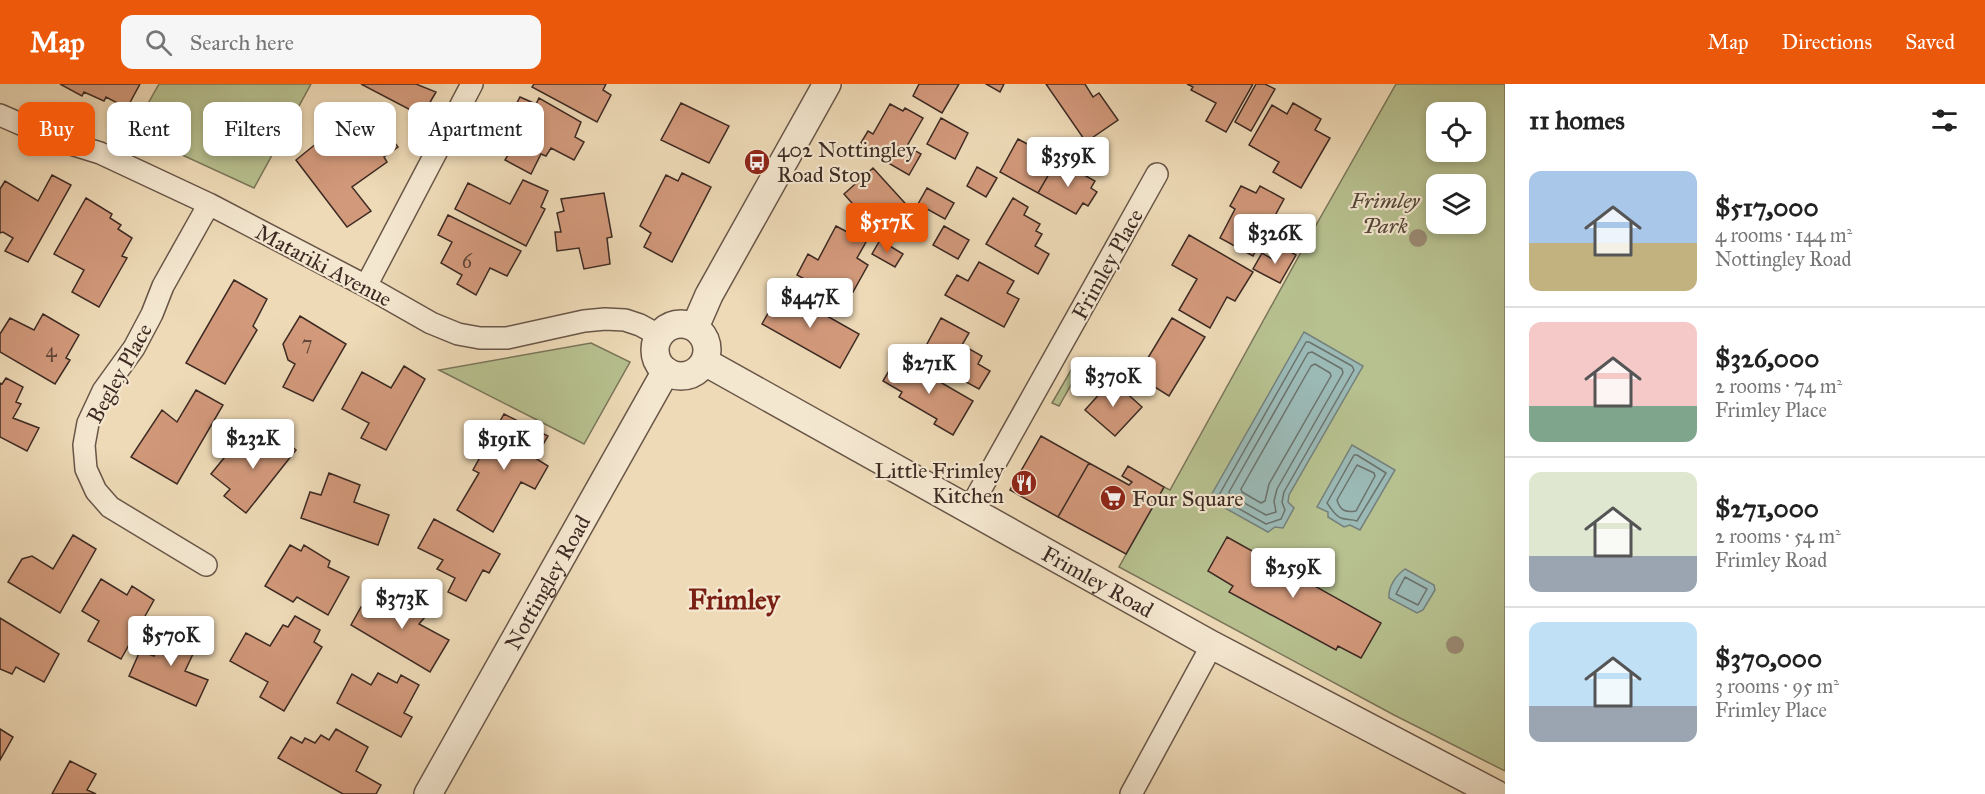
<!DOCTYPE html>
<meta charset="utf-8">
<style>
body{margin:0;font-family:"IM FELL Great Primer",serif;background:#f6f6f6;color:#222;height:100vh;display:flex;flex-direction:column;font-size:22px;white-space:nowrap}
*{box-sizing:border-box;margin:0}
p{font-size:20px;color:#767676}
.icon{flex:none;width:33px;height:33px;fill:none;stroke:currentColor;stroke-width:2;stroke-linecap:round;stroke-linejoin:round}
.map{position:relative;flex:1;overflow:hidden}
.details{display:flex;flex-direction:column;background:#fff;width:480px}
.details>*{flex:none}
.guide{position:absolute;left:18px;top:18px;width:570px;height:54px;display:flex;gap:12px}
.controls{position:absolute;left:1426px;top:18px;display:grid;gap:12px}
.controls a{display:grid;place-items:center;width:60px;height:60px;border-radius:12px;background:#fff;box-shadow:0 3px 9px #0003;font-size:30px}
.price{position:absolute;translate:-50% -51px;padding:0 14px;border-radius:6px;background:#fff;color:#222;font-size:20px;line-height:39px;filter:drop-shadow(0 2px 3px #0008)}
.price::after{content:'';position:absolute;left:50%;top:36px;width:18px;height:14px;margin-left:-9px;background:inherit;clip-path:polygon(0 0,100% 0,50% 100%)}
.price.current{background:#ea580c;color:#fff}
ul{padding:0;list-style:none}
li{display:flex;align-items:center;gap:18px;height:150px;padding:0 24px}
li+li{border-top:2px solid #e0e0e0}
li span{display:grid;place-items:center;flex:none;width:168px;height:120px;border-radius:12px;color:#555}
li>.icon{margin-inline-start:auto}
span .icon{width:72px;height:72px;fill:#fffc;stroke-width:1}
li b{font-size:26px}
h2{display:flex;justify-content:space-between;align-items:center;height:72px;padding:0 24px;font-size:26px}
.pill{padding:0 21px;border-radius:12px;background:#fff;box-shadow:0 3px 9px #0003;font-size:21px;line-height:54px}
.pill.current{background:#ea580c;color:#fff}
header{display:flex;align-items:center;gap:36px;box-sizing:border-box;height:84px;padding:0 30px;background:#ea580c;color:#fff}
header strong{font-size:28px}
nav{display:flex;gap:33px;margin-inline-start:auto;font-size:21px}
.search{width:420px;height:54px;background:#f6f6f6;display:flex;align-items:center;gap:15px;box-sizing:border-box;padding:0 21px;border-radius:12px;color:#767676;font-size:22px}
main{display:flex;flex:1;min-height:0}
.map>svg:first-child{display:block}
</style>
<header>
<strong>Map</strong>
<div class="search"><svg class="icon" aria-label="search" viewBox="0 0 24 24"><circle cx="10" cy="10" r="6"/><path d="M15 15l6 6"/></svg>Search here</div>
<nav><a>Map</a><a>Directions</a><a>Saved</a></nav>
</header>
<main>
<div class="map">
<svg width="1505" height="710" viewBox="0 0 1505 710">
<rect width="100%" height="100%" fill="#eedab7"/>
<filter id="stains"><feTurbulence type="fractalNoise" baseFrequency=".00333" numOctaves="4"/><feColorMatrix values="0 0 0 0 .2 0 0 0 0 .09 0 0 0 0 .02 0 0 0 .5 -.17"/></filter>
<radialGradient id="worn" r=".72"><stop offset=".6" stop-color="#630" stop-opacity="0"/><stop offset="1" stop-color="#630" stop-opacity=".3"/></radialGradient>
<!-- green -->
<path fill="#b7c08f" stroke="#7a7559" stroke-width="1.5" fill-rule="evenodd" d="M159 0H311L254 104 132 48Z
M1396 0H1505V687L1394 631 1119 483 1164 403 1170 406 1311 150ZM1437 28H1476V68H1437ZM1437 100H1476V140H1437Z
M591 259 630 278 584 360 439 286Z
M1074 281 1080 285 1059 322 1052 319Z"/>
<!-- water -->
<path fill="#9bb9b5" stroke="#75807b" stroke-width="1.5" d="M1304 248 1363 282 1289 411 1288 418 1294 424 1283 444 1275 443 1268 448 1209 415Z
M1352 361 1395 386 1360 446 1350 441 1344 443 1328 433V428L1317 423Z
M1405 485 1434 501 1435 506 1423 526 1417 529 1389 514C1388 503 1396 491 1405 485Z"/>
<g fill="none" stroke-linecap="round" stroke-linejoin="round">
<!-- shore -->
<path stroke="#6c726c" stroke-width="1.5" d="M1306 258H1309L1352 282 1354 286 1284 408 1282 418 1285 426 1281 435 1266 440 1220 414 1219 411Z
M1312 268 1342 285 1343 289 1277 405 1274 417 1276 428 1266 431 1230 411 1229 408 1308 269Z
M1315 280 1330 289 1331 292 1269 400 1265 417 1261 419 1242 408 1241 405 1311 282Z
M1354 371H1357L1386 389 1357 437C1351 435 1346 436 1341 434 1335 432 1331 424 1327 419Z
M1357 381 1374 389 1375 392 1356 427C1345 429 1340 426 1337 416Z
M1405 493 1427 505 1418 521 1396 510Z"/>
</g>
<!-- building -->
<path fill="#d2997b" stroke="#3d2a23" stroke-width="1.5" d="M60 0H140L127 24 106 13 104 17 84 8 82 12Z
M361 0H416L436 8 422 32Z
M534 0H606L603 6 611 11 597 38 532 3Z
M919 0H959L942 29 913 12Z
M986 0H1004L1000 8Z
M1046 0H1085L1093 13 1099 9 1118 36 1086 58Z
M1187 0H1253L1226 48 1206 37 1216 19 1191 6 1193 3Z
M1256 0H1265L1275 5 1251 47 1235 38Z
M520 13 536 20 539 14 581 38 575 53 584 58 574 76 551 64 546 72 541 70 531 90 505 76 516 57 501 49Z
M681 19 729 42 709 79 661 56Z
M1293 19 1321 35 1315 46 1330 54 1301 104 1273 88 1279 78 1249 61 1272 21 1287 30Z
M890 20 903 27 905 24 923 34 907 62 921 70 909 91 859 62 868 47 873 50Z
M941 34 968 49 955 75 927 60Z
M377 35 398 63 384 73 387 78 352 103 371 127 347 143 296 76 333 46 341 56 353 47 356 51Z
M1018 55 1057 76 1038 109 1000 88Z
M1057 76 1095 97 1091 104 1097 108 1088 122 1083 119 1076 130 1038 109Z
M977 83 997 94 986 113 967 102Z
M873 84 913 128 883 154 844 110Z
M682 89 711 103 672 178 644 163 651 149 640 142 666 91 678 97Z
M52 91 71 101 28 178 5 167 13 154 3 148 0 149V105L5 97 38 117Z
M523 96 548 107 541 123 545 125 526 162 455 125 468 99 510 120Z
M1241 102 1256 109 1260 102 1284 115 1253 172 1220 154 1235 125 1230 122Z
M927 104 954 119 945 135 918 120Z
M604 109 612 153 607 154 610 180 584 185 579 164 557 167 555 148H561L557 129 564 127 561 115Z
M86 114 112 130 110 134 121 141 118 145 132 154 122 172 127 174 99 223 72 208 84 186 54 170Z
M1013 114 1028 123 1024 131 1040 140 1036 147 1042 150 1035 162 1049 170 1038 190 986 160Z
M448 131 521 167 507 192 490 184 476 211 457 200 462 191 441 179 452 158 438 151Z
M836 142 866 158 857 174 868 181 853 208 841 201 835 212 797 191 808 170 818 176Z
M944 142 969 156 958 175 933 161Z
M1189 151 1253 188 1235 217 1227 213 1210 244 1179 226 1197 195 1172 181Z
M880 156 903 170 895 183 872 170Z
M1282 163 1296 171 1280 199 1253 185 1262 169 1274 176Z
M979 178 1014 197 1007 209 1019 215 1004 243 945 211 957 191 968 197Z
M234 196 267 215 253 242 257 246 225 300 186 279Z
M781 206 859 250 840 284 762 240Z
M43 230 79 251 66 274 70 276 55 300 0 268V250L10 234 34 246Z
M300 232 346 260 313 317 283 303 295 280 288 276 283 260Z
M941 234 969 249 962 261 982 272 978 280 990 287 979 305 920 273Z
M1172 234 1205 253 1169 312 1137 292Z
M897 273 973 317 953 351 934 340 937 335 899 313 902 308 883 297Z
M404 282 425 295 386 366 361 354 369 339 342 325 362 288 391 304Z
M6 294 23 303 16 318 21 320 13 334 39 344 27 367 0 353V299L2 300Z
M1112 296 1142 323 1115 352 1085 326Z
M196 306 223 321 177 400 131 373 162 326 177 338Z
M504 330 548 352 535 374 548 382 535 405 521 398 493 448 457 426 479 389 473 386Z
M270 343 296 366 246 429 224 412 230 405 211 390 233 363 248 375Z
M1041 352 1089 379 1058 433 1010 406Z
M1089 379 1129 401 1132 398 1122 392 1128 382 1164 403 1126 470 1058 433Z
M329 389 360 401 354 418 389 431 378 461 301 434 310 408 321 411Z
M434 435 500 470 489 489 483 486 466 517 448 508 455 494 437 485 443 476 418 464Z
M73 451 96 465 60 529 8 498 22 475 32 472 53 485Z
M1227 453 1381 539 1361 574 1338 562 1336 566 1229 508 1233 502 1208 487Z
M290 461 301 467 304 461 330 477 328 483 349 493 328 531 297 513 293 518 265 502Z
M101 495 127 511 132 502 154 516 121 575 88 557 99 537 82 527Z
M383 509 396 515 399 509 423 525 425 533 419 540 449 556 430 588 351 541 361 523 370 529Z
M295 532 320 546 314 558 322 563 284 627 260 613 268 598 230 577 246 549 270 562 283 541 288 543Z
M0 534 59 570 44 598 16 583 12 590 0 585Z
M168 540 200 555 185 587 208 596 196 622 129 592 140 567 154 572Z
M378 589 397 599 401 591 419 601 404 629 412 633 401 653 337 619 352 590 371 601Z
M0 645 13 653 0 676Z
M336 645 368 663 356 687 381 701 376 710H343L278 674 291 653 302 659 305 654 315 659 321 651 329 656Z
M70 677 96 690 87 706 96 710H52Z"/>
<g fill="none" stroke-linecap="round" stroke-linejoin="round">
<!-- minor casing -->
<g stroke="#695648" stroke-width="24">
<path id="minor" d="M0 31 55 55 100 69 209 120 366 202 431 239 458 250 480 254H507L584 237 605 235 625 236 640 241 651 247 658 253
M366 202 472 0
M969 426 1157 90
M206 481 110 423 96 407 86 385 84 361 88 339 103 307 134 264 152 230 163 202 209 120
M1131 710 1212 561"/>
</g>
<!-- tertiary casing -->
<g stroke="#695648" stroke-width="30">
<g id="tertiary">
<circle cx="681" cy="266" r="26"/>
<path d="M695 243 709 211 827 0"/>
<path id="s1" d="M705 278 1212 561 1496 710"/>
<path id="s2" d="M428 710 666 287"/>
</g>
</g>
<!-- minor -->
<use href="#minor" stroke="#f4e7d0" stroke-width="21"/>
<!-- tertiary -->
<use href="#tertiary" stroke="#f4e7d0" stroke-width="27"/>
</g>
<!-- trees -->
<g fill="#9a8a72">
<circle cx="1418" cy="154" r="9"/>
<circle cx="1455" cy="561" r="9"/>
</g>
<!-- icons -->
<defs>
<g id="bus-disc" transform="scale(1.35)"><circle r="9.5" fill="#8f2418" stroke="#f4e7d0"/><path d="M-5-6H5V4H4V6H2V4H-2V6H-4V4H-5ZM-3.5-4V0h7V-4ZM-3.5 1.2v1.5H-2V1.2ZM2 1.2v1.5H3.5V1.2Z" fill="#fff"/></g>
<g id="restaurant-disc" transform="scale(1.35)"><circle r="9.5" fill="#8f2418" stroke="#f4e7d0"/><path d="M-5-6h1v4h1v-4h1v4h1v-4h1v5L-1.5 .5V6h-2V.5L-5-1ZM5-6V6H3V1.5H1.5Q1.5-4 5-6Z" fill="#fff"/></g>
<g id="supermarket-disc" transform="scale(1.35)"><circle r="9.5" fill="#8f2418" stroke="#f4e7d0"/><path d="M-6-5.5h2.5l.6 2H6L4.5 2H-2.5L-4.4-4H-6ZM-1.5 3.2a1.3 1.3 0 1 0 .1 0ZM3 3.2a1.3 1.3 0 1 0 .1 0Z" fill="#fff"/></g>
</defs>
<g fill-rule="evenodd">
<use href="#bus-disc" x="757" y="78"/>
<use href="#restaurant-disc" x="1024" y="399"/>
<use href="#supermarket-disc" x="1113" y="414"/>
</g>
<g text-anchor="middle" stroke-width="4.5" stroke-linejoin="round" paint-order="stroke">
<!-- number labels -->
<g font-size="20" fill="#624639">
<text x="467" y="184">6</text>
<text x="307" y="266">7</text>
<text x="51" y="273">4</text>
</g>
<!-- poi labels -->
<g font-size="22" fill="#3d2a23" stroke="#f4e7d0" text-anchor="start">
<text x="777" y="73">402 Nottingley<tspan x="777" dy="25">Road Stop</tspan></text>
<text x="1004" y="394" text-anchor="end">Little Frimley<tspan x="1004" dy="25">Kitchen</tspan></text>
<text x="1132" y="422">Four Square</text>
</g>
<!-- park labels -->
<g font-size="22" font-style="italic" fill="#554839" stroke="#f4e7d0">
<text x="1385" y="124">Frimley<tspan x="1385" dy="25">Park</tspan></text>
</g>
<!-- street labels -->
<g font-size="22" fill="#3d2a23" stroke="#f4e7d0">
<text transform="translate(1107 180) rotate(-61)" y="8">Frimley Place</text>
<text transform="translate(324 181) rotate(28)" y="8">Matariki Avenue</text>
<text transform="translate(119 289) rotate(-61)" y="8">Begley Place</text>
<text dy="8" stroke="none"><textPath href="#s1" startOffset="450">Frimley Road</textPath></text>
<text dy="8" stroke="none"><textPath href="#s2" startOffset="243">Nottingley Road</textPath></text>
</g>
<!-- district labels -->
<g font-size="28" font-weight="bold" fill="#7a1f14" stroke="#f4e7d0">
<text x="734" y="525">Frimley</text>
</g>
</g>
<rect width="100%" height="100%" filter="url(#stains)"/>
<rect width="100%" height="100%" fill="url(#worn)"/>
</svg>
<div class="controls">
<a><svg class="icon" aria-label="locate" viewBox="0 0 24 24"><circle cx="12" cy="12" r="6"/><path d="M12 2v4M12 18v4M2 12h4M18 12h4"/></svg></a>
<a><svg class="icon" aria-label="layers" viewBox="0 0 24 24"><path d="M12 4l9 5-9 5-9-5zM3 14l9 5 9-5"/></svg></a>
</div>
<b class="price" style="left:1068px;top:104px">$359K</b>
<b class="price current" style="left:887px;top:170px">$517K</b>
<b class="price" style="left:1275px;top:181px">$326K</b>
<b class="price" style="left:810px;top:245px">$447K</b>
<b class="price" style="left:929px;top:311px">$271K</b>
<b class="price" style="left:1113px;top:324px">$370K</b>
<b class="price" style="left:253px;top:386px">$232K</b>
<b class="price" style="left:504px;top:387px">$191K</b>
<b class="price" style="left:1293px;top:515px">$259K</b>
<b class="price" style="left:402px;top:546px">$373K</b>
<b class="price" style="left:171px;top:583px">$570K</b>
<div class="guide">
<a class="pill current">Buy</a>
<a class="pill">Rent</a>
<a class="pill">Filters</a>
<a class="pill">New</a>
<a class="pill">Apartment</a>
</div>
</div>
<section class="details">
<h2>11 homes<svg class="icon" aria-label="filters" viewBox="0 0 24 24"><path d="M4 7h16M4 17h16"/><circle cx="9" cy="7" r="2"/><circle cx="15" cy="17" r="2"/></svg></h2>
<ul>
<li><span style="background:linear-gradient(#a9c7e8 60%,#c2b280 0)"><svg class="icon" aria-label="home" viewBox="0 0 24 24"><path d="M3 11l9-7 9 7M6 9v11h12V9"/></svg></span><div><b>$517,000</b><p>4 rooms · 144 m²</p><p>Nottingley Road</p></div></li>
<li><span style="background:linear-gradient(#f6c9c9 70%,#7fa58c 0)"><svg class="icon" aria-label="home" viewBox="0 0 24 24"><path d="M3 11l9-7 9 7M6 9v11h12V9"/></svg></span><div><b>$326,000</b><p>2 rooms · 74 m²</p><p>Frimley Place</p></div></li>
<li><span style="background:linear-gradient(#dfe7d0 70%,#9aa5b1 0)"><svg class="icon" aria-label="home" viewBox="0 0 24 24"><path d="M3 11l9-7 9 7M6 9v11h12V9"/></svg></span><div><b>$271,000</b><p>2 rooms · 54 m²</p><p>Frimley Road</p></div></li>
<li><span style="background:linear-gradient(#bfe0f5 70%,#9aa5b1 0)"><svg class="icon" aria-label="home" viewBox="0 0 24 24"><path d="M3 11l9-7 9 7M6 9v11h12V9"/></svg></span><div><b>$370,000</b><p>3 rooms · 95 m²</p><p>Frimley Place</p></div></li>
</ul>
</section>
</main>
